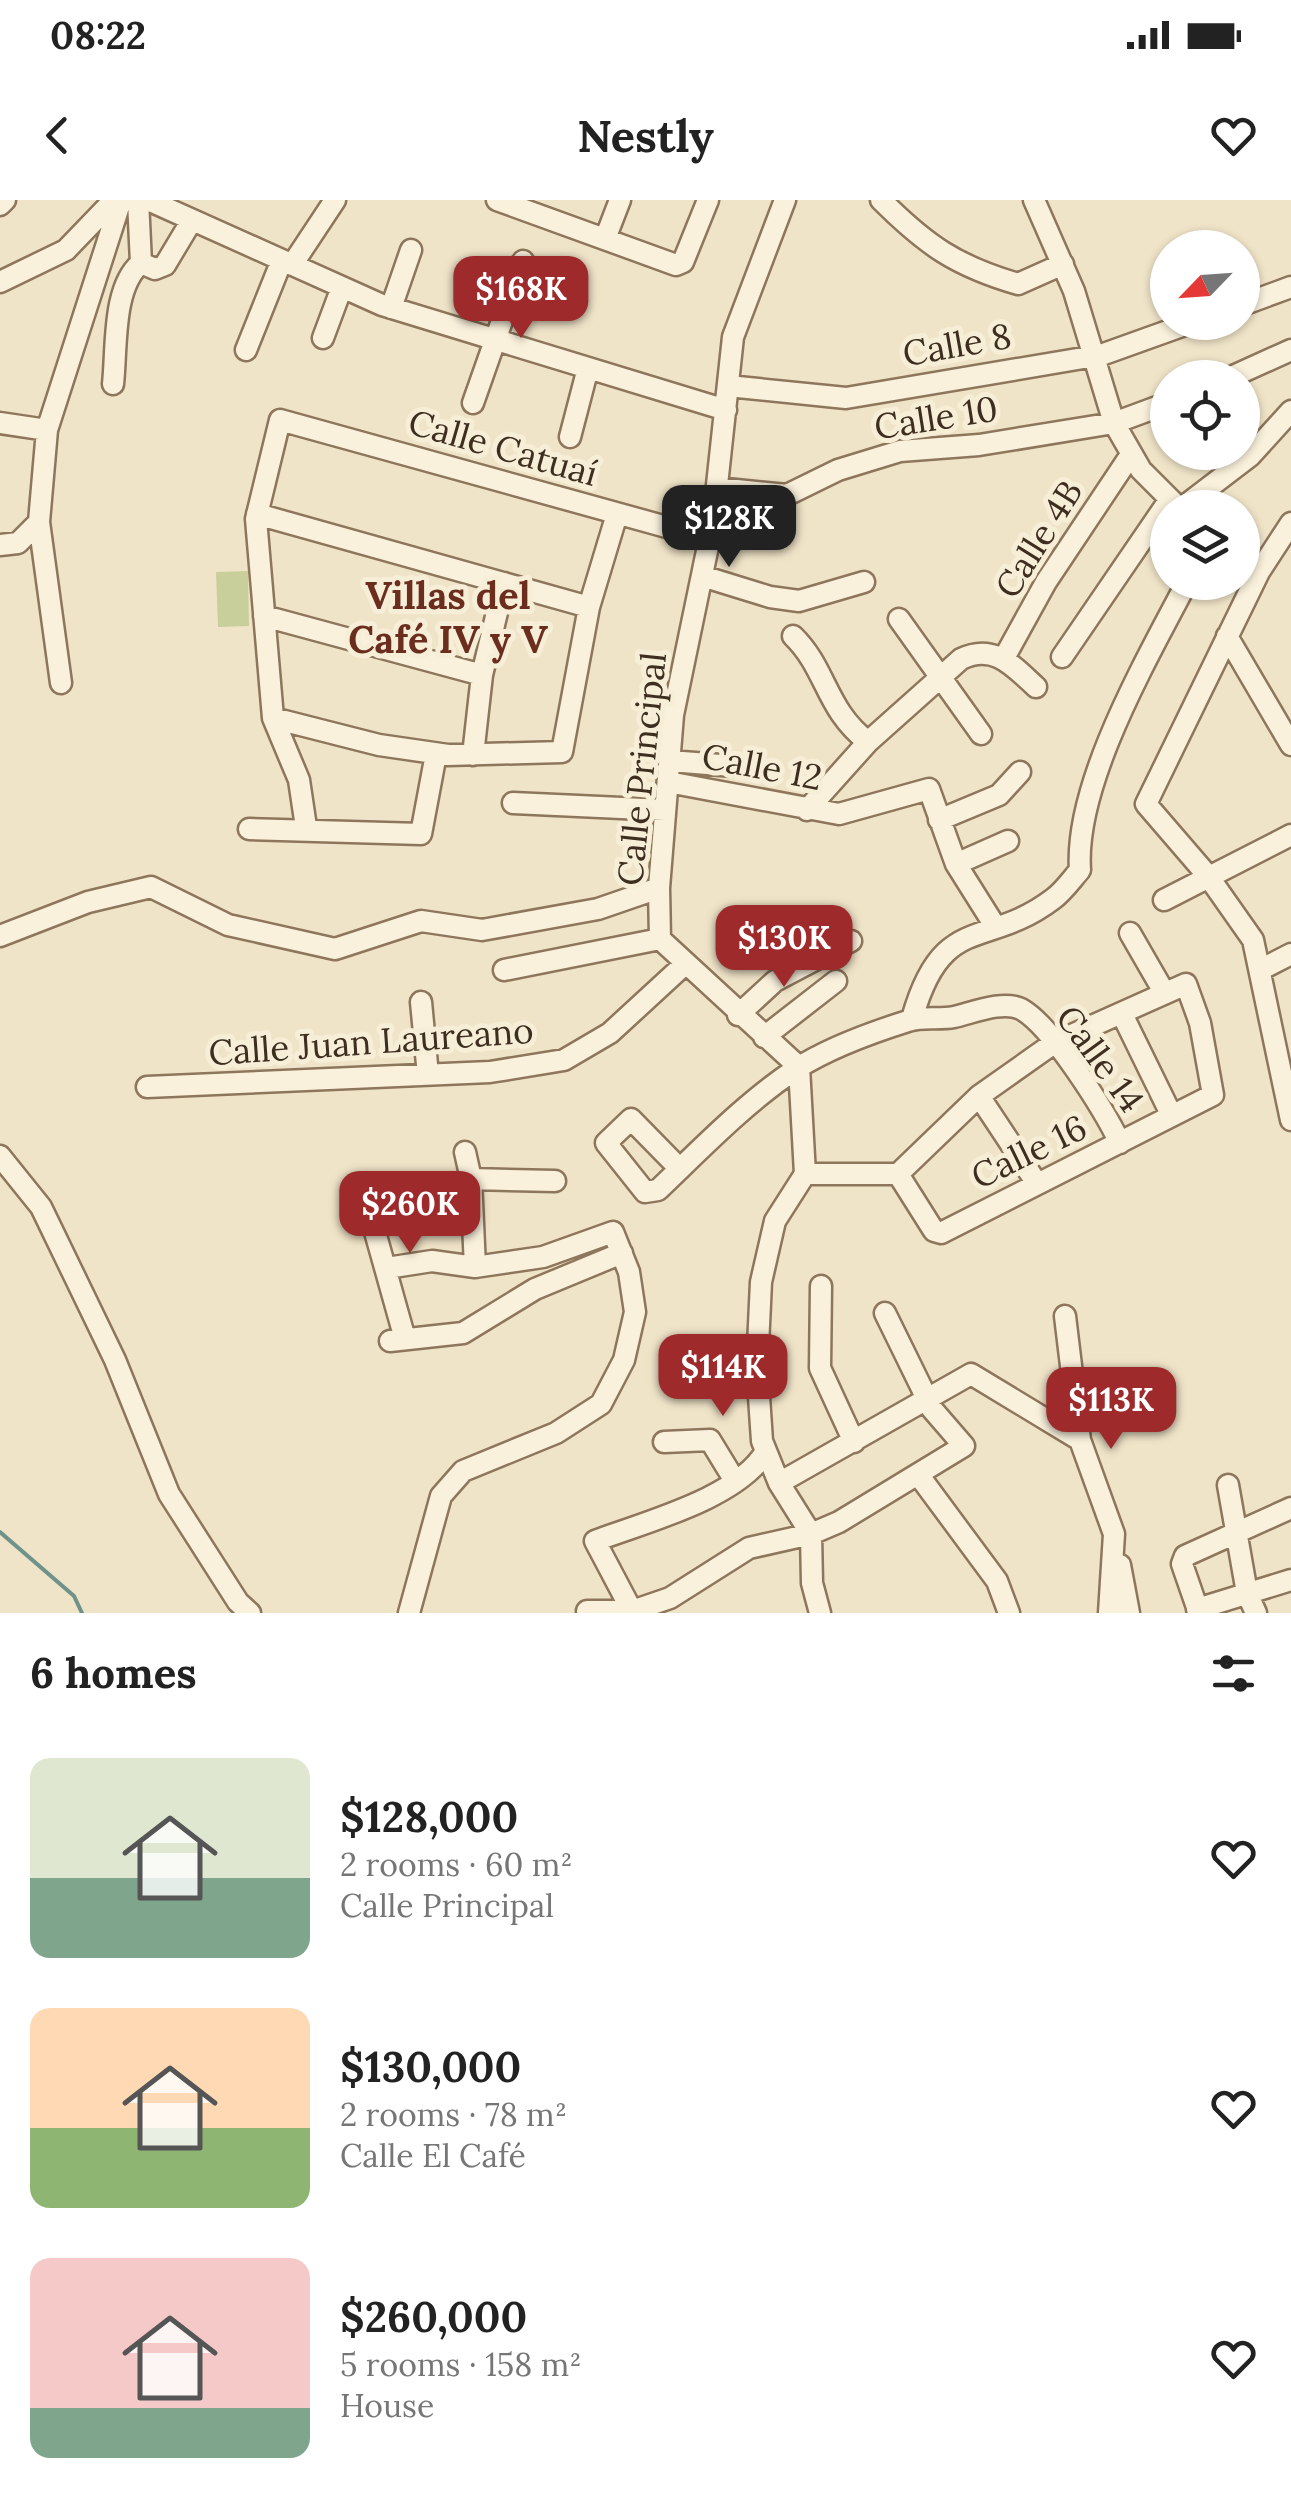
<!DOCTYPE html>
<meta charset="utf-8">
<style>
body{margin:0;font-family:Lora,serif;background:#f6f6f6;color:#222;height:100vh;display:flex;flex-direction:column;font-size:38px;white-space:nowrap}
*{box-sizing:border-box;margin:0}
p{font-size:32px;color:#767676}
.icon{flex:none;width:55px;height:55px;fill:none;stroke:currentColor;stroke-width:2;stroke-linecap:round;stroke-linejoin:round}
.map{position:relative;height:1413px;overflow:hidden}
.details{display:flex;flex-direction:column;background:#fff;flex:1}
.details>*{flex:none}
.needle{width:65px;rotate:245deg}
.fabs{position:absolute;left:1150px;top:30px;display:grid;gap:20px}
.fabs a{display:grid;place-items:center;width:110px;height:110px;border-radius:50%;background:#fff;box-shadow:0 2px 8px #0004;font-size:50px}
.price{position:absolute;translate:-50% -85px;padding:0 22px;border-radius:20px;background:#9e2a2b;color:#fff;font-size:32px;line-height:65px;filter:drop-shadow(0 2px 5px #0008)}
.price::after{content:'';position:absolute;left:50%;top:60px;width:30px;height:22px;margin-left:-15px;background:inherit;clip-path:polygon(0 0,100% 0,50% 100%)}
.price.active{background:#222;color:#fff}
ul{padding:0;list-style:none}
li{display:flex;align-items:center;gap:30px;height:250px;padding:0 30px}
li span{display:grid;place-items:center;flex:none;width:280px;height:200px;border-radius:20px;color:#555}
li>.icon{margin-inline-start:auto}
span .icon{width:120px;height:120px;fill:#fffc;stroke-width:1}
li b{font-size:42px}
h2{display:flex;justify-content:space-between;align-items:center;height:120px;padding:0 30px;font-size:42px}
.status{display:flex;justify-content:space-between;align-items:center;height:70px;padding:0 50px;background:#fff;direction:ltr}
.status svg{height:28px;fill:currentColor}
header{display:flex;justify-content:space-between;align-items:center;height:130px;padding:0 30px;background:#fff;font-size:45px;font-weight:700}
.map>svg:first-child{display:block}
</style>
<div class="status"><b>08:22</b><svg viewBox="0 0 49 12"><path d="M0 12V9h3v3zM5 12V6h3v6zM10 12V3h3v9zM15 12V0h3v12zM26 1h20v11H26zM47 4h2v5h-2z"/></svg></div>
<header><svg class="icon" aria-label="back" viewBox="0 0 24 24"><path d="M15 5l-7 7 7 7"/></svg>Nestly<svg class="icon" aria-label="heart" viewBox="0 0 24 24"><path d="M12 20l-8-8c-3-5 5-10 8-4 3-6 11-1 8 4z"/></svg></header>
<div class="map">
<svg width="1291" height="1413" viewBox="0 0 1291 1413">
<rect width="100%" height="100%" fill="#f0e4c8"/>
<!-- green -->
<path fill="#c9cf9b" d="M248 371 249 426 218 427 216 372Z"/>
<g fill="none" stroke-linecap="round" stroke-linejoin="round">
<!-- stream -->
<path stroke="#6f938a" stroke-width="4" d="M0 1332 74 1396 82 1413"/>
<!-- minor casing -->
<g stroke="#8d765c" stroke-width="25">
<path id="minor" d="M148 0 382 105 726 210
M497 0 676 65 683 62 708 0
M881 0C926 45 956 66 1018 84L1063 64
M1034 0 1074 91 1114 223 1141 270 1179 308
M0 5 5 0
M605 39 620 0
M141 63 155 69 165 65 192 20
M292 65 335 0
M0 82 66 50 114 0
M1242 105 1291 87
M391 108 411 50
M323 138 342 87
M246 150 282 60
M1229 178 1291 150
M113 184C117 148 112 87 141 63L138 0
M728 186 846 198 1101 155 1193 122
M473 203 523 61
M0 223 47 230
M570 237 588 168
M717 288 787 295 838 270 900 251 979 245 1114 223 1168 203
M1182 308 1250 256 1291 211
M257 314 589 407
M1291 323 1259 372 1146 604 1208 676 1253 740 1291 920
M0 345 18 343 39 322
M702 376 770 397 799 401 864 382
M264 416 482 475
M899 419 981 534
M793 436C827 469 825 509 868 542
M1227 436 1291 545
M1062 457 1170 299
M1004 458 1046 382 1130 256
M61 483 39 322 47 230 121 0
M273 518 379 545 448 555 562 552 589 407 617 314
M473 555 482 475 504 383
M670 561 733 566
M668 582 839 614 929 589 956 664 995 726
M513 603 665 610
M807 610 868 542 961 459C994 443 1013 466 1036 487
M939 620 999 595 1020 572
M306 627 299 580 273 518 256 319 280 220 710 339
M249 629 421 634 436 554
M956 664 1008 641
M1164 700 1291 635
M1130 733 1164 792
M0 736 88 702 151 687 228 725 335 749 421 721 482 730 598 709 659 688
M660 739 799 867 805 974 775 1021 761 1082 757 1167 762 1241 779 1283 811 1334 812 1383 820 1413
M660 739 659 688 673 515 713 322 733 137 785 0
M1262 769 1291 754
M504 770 660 739
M421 802 428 875
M1122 814 1168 908
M738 815 775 781 851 741
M912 819C942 711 986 750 1053 699 1063 692 1072 679 1080 670 1074 584 1147 459 1187 382
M764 837 836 781
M147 887 490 872 564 860 610 833 685 764
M979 896 1036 982
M465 952 471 979 475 1067
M0 956 41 1007 115 1160 169 1294 238 1402 250 1413
M680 969 631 919 606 943 645 992 658 990C701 949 746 902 796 869 827 849 873 832 908 821 922 816 939 820 954 817 972 813 1003 800 1021 809 1052 826 1104 910 1120 943
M805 974H898L979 896 1054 843 1186 784 1200 823 1213 895 941 1033 934 1031 898 974
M471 979 555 981
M363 989 405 1139
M387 1068 432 1061 475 1067 543 1057 613 1032 629 1072 635 1112 624 1160 601 1204 556 1233 463 1271 441 1296 409 1413
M821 1086 820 1168 854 1242
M1065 1116 1080 1240
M390 1141 463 1133 535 1089 622 1053
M664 1242 710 1240 735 1281
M920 1277 997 1381 1009 1413
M779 1283 971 1174 1080 1240 1114 1334 1109 1413
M1228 1285 1247 1393 1256 1413
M1120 1365 1129 1413
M1197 1409 1291 1380
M587 1411H632L670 1398 749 1348 811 1334 839 1322 964 1246 932 1209 885 1113
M633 1413 595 1341C645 1322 739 1298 766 1251
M1199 1413 1182 1364 1185 1356 1291 1308"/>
</g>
<!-- minor -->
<use href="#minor" stroke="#faf1dc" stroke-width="20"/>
</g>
<g text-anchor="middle" stroke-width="10" stroke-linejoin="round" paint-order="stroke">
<!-- street labels -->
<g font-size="35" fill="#3d2e20" stroke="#f7eed8">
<text transform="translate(957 145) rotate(-10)" y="12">Calle 8</text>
<text transform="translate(936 218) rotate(-9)" y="12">Calle 10</text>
<text transform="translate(503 248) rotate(16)" y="12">Calle Catuaí</text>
<text transform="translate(1039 339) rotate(-58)" y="12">Calle 4B</text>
<text transform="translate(762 567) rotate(11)" y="12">Calle 12</text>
<text transform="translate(642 569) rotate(-84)" y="12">Calle Principal</text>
<text transform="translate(371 842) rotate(-4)" y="12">Calle Juan Laureano</text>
<text transform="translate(1100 859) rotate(54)" y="12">Calle 14</text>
<text transform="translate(1029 952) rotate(-26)" y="12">Calle 16</text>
</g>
<!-- neighbourhood labels -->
<g font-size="38" font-weight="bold" fill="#6b2e1e" stroke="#f7eed8">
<text x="448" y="409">Villas del<tspan x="448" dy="44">Café IV y V</tspan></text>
</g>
</g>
</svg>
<div class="fabs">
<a><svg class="needle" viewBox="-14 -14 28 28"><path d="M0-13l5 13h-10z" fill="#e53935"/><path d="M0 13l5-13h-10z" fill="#767676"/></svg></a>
<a><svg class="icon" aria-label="locate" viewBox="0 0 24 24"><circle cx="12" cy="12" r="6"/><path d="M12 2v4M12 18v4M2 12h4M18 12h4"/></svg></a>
<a><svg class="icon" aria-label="layers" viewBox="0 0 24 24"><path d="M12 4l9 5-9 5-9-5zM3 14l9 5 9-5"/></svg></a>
</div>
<b class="price" style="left:521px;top:141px">$168K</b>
<b class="price active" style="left:729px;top:370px">$128K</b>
<b class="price" style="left:784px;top:790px">$130K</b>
<b class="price" style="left:410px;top:1056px">$260K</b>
<b class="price" style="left:723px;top:1219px">$114K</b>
<b class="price" style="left:1111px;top:1252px">$113K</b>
</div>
<section class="details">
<h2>6 homes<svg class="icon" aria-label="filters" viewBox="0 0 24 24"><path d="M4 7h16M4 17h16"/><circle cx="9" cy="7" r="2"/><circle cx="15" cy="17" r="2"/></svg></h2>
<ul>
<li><span style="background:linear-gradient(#dfe7d0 60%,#7fa58c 0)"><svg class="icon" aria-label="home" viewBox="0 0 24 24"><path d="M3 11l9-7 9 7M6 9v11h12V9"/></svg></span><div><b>$128,000</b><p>2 rooms · 60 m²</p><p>Calle Principal</p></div><svg class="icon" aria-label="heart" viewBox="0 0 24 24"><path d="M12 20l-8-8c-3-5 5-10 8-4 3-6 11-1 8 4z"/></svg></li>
<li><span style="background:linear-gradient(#ffd9b3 60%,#8fb573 0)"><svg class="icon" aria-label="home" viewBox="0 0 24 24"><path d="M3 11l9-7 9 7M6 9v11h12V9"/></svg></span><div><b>$130,000</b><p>2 rooms · 78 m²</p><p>Calle El Café</p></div><svg class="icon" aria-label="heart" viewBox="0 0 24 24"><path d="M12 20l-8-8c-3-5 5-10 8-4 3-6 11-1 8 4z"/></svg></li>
<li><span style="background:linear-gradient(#f6c9c9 75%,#7fa58c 0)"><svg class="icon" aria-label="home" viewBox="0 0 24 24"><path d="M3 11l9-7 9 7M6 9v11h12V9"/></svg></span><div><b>$260,000</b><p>5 rooms · 158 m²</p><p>House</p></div><svg class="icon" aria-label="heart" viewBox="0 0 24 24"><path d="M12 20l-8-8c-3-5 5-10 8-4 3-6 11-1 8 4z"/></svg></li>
</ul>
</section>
